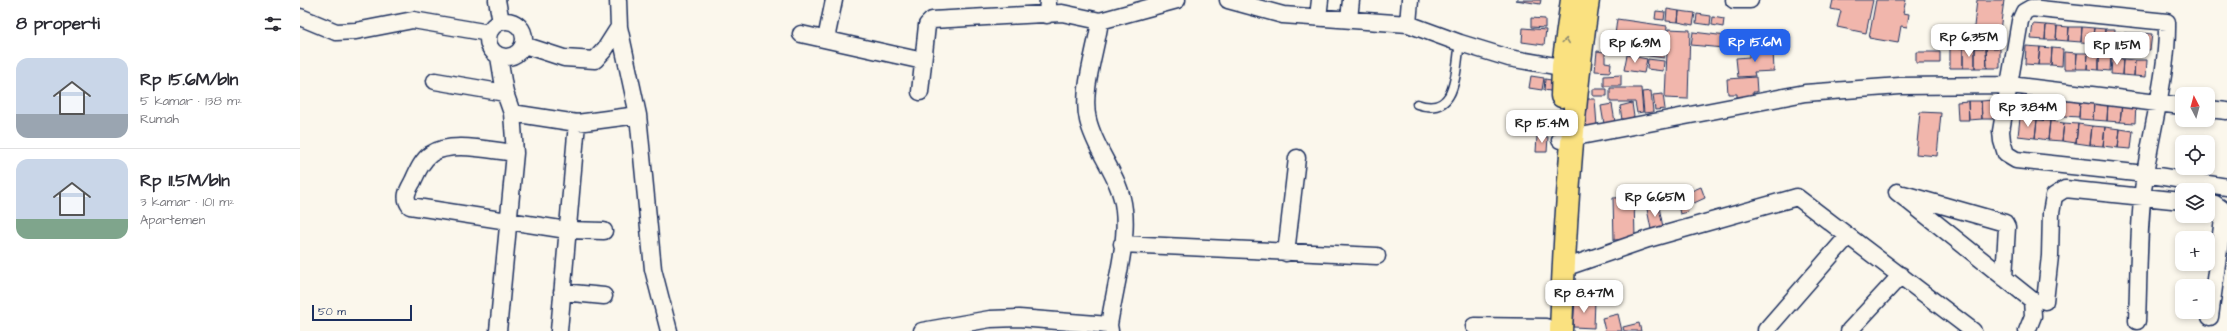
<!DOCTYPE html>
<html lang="id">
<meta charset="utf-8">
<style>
body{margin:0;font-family:"Architects Daughter",sans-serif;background:#f2f2f3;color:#2b2b33;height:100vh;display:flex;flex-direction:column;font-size:15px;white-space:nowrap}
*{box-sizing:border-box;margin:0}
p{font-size:13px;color:#7c7c81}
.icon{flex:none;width:22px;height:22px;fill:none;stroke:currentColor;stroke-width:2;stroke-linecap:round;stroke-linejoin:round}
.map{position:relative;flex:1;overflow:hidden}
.sheet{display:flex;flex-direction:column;background:#fff;width:300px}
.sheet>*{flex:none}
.needle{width:26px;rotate:354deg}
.buttons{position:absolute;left:1875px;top:87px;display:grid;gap:8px}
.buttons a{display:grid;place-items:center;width:40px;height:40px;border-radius:8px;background:#fff;box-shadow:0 2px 6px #0003;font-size:20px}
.scale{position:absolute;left:12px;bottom:10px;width:100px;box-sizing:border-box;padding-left:4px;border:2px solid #1b2f5e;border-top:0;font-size:11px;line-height:14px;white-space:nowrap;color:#1b2f5e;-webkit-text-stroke:3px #fbf7ec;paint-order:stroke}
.price{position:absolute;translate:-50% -34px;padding:0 9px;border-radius:8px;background:#fff;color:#222;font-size:13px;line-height:26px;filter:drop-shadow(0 1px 2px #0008)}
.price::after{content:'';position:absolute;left:50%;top:24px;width:12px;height:9px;margin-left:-6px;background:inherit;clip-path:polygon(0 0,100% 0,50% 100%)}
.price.active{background:#2563eb;color:#fff}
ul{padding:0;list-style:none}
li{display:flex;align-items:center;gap:12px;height:100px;padding:0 16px}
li+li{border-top:1px solid #e1e1e2}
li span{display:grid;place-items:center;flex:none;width:112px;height:80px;border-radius:12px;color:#555}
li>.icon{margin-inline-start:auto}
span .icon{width:48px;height:48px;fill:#fffc;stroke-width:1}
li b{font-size:17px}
h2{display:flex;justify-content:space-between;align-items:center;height:48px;padding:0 16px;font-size:17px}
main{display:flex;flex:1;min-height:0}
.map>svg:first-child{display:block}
</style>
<main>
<section class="sheet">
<h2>8 properti<svg class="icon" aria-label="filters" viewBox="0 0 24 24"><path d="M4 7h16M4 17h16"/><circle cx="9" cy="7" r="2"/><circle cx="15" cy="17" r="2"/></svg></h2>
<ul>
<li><span style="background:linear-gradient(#c9d6e8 70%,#9aa5b1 0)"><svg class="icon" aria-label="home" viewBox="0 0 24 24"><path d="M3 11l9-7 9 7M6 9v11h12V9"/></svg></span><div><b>Rp 15.6M/bln</b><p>5 kamar · 138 m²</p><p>Rumah</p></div></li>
<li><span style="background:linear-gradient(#c9d6e8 75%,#7fa58c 0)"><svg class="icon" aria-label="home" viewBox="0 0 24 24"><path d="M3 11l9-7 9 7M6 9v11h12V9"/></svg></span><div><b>Rp 11.5M/bln</b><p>3 kamar · 101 m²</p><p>Apartemen</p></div></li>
</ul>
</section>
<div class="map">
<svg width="1927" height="331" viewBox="0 0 1927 331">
<rect width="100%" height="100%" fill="#fbf7ec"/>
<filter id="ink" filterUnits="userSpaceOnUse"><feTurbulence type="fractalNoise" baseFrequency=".025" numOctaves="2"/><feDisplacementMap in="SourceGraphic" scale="8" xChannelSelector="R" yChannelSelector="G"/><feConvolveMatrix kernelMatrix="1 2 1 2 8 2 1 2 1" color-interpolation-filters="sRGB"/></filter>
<g filter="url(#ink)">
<!-- building -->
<path fill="#f1b6ac" stroke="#1b2f5e" d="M1216 0H1241L1240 4Z
M1533 0H1573L1566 33 1537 27 1541 11 1531 9Z
M1576 0H1606L1603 13 1609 14 1607 27 1601 26 1598 43 1569 38Z
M1677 0H1704L1699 38 1673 35Z
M1367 9 1379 11 1378 22 1366 21Z
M1356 11 1365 12 1364 20 1355 19Z
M1379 11 1395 13 1393 25 1378 22Z
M1397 14 1411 16 1410 25 1396 23Z
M1413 17 1424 19 1423 27 1412 25Z
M1231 18 1245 19V28L1231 27Z
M1317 19 1367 26 1364 58 1320 52 1321 45 1327 46 1328 37 1315 35Z
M1733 24 1746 25 1745 40 1731 39Z
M1746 25 1757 26 1756 40H1745Z
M1757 26 1769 27 1768 41 1756 40Z
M1769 27H1782L1781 42 1768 41Z
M1782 27 1794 28 1792 43 1781 42Z
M1223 28 1246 30 1244 45 1222 42Z
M1794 28 1805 29 1804 43H1792Z
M1368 29 1390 30 1388 99 1365 98Z
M1805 29H1815L1814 44 1804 43Z
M1393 32 1435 37 1434 49 1391 45Z
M1817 32 1828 33 1827 49 1816 48Z
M1828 33H1840V49H1827Z
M1840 33 1852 34 1850 50 1840 49Z
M1726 46 1740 47 1738 65 1725 64Z
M1740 47 1752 48 1751 65H1738Z
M1650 48H1663V68H1650Z
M1663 48H1675V68H1663Z
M1675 48H1686L1687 68H1675Z
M1686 48H1700V68H1687Z
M1752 48 1763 49 1762 66 1751 65Z
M1473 50 1474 71 1454 72 1455 76 1438 77 1436 58 1449 57V51Z
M1297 51 1305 52V62L1311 63 1310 72 1295 71Z
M1616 52H1640V63H1616Z
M1764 52 1777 53 1776 69H1764Z
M1777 53H1788L1787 69H1776Z
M1788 53 1799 54V70L1787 69Z
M1799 54H1811L1810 71 1799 70Z
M1327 55 1347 59 1344 73 1324 70Z
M1812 58 1823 59 1822 75 1811 74Z
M1348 59 1364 61 1363 71 1347 69Z
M1823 59 1835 60 1834 76 1822 75Z
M1835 60H1847L1846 77 1834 76Z
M1321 75V86H1304V76Z
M1231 76 1244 78 1242 90 1229 88Z
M1456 77 1457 92H1453L1454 99 1437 101V94H1428L1427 79Z
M1245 79 1257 81 1256 92 1244 90Z
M1310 88H1341L1343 112 1337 113 1335 102H1310Z
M1293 89H1307V96H1293Z
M1351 91 1353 112 1344 113 1342 92Z
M1363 94 1365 109 1355 110 1353 95Z
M1722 94 1739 96 1737 113 1721 112Z
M1739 96 1752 97 1750 115 1737 113Z
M1752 97 1766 99 1764 116 1750 115Z
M1280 99H1295L1297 126 1278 130Z
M1766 99 1780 100 1779 117 1764 116Z
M1693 100V119H1682L1681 101Z
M1780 100 1794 101 1793 120 1779 119Z
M1668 101H1681L1682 119 1669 120Z
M1668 101 1669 120H1658L1657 102Z
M1794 101 1808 102 1807 121 1793 120Z
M1808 102 1822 103 1820 122 1807 121Z
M1332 103 1334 117 1322 120 1320 106Z
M1822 103 1836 104 1835 123 1820 122Z
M1312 104 1315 122 1304 124 1301 106Z
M1620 112 1641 113 1637 156 1616 154Z
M1720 118 1737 120 1735 138 1718 136Z
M1737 120 1750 121 1748 140 1735 138Z
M1750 121 1764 123 1762 141 1748 140Z
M1764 123 1778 124 1776 143 1762 141Z
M1778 124 1792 126 1790 145 1776 143Z
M1792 126 1805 127 1803 146 1790 145Z
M1805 127 1820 129 1818 148 1803 146Z
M1820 129 1833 131 1831 149 1818 148Z
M1237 136 1248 137 1247 152H1236Z
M1401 187 1405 198 1394 203 1389 192Z
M1355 191 1358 204 1345 207 1342 194Z
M1334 197 1335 239 1314 240 1313 198Z
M1385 203 1388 212 1380 214 1378 205Z
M1359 207 1363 227 1351 229 1347 209Z
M1275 299 1295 300 1294 328 1273 327Z
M1318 314 1322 331H1305L1302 318Z
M1339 323 1341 331H1324L1323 327Z"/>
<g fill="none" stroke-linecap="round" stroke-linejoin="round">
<!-- lane casing -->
<g stroke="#1b2f5e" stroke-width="11">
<path id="lane" d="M1117 104C1158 118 1155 71 1160 43"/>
</g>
<!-- street casing -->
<g stroke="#1b2f5e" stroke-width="19">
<path id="street" d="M197 0 201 22
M318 0 319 27 338 115 353 269 369 331
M928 0 983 15 1108 24 1160 43 1209 58 1272 69
M1434 0H1450
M747 15 748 0
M0 17 36 32 56 31 113 20 189 33
M1018 17 1020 0
M1049 19 1051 0
M188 39a18 18 0 1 1 36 0a18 18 0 1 1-36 0Z
M1108 24 1110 0
M501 34 623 61
M526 39 534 0
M224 45 264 58 295 60 305 49 319 27
M135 81 205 93
M620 92 627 25 632 20 762 13 800 21
M1908 109 1927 111
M212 113 277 123 338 115
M1260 140 1505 93 1600 86 1710 85 1882 106
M215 153C192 151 151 140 131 154 122 160 117 172 113 181 108 190 103 197 110 206L267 230 304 231
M1597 192 1732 300 1733 316 1727 331
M1603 194 1705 223 1707 227 1704 278
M1908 203 1915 204 1922 209 1923 219 1910 317
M822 244 1077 256
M986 253 997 158
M1264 268 1348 239 1497 197 1673 331
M262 292 304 296
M1745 301 1750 256 1751 213 1754 196 1765 189 1882 201
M1837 321C1839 273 1838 223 1845 175 1852 125 1868 73 1867 22L1749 10 1731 8 1724 12 1720 21 1701 131 1702 141 1706 154 1716 160 1845 174 1927 187
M1174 326 1246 327
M1466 330 1548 236
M198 331 215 153 212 113 205 93 199 57
M259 331 277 123
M622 331 690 319 719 318 809 325
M810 331 809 325C814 291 828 243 824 210 821 177 796 153 788 120 781 90 796 51 800 21L877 0
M1549 331 1601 275"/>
</g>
<!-- highway casing -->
<g stroke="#1b2f5e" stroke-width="25">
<path id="highway" d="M1262 96 1263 66 1272 0
M1261 331C1265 220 1272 110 1288 0"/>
</g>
<!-- lane -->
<use href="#lane" stroke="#fbf7ec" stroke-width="8"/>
<!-- street -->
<use href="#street" stroke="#fbf7ec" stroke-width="16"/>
<!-- highway -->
<use href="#highway" stroke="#fae180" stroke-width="22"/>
</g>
<!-- one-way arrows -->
<defs><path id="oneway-chevron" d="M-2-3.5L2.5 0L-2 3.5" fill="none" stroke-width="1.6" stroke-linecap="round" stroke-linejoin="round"/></defs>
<use stroke="#8a886f" href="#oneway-chevron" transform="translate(1266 41) rotate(-82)"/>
</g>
</svg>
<div class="buttons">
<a><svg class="needle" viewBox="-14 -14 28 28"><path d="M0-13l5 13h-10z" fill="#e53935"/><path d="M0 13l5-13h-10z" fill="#7c7c81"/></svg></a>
<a><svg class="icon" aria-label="locate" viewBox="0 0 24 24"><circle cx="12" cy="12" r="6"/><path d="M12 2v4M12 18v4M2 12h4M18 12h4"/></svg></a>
<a><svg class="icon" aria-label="layers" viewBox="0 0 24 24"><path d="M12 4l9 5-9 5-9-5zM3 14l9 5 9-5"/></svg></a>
<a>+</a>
<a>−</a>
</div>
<div class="scale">50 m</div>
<b class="price" style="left:1669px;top:58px">Rp 6.35M</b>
<b class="price active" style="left:1455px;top:63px">Rp 15.6M</b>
<b class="price" style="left:1335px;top:64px">Rp 16.9M</b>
<b class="price" style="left:1817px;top:66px">Rp 11.5M</b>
<b class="price" style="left:1728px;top:128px">Rp 3.84M</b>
<b class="price" style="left:1242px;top:144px">Rp 15.4M</b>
<b class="price" style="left:1355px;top:218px">Rp 6.65M</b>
<b class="price" style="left:1284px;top:314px">Rp 8.47M</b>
</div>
</main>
